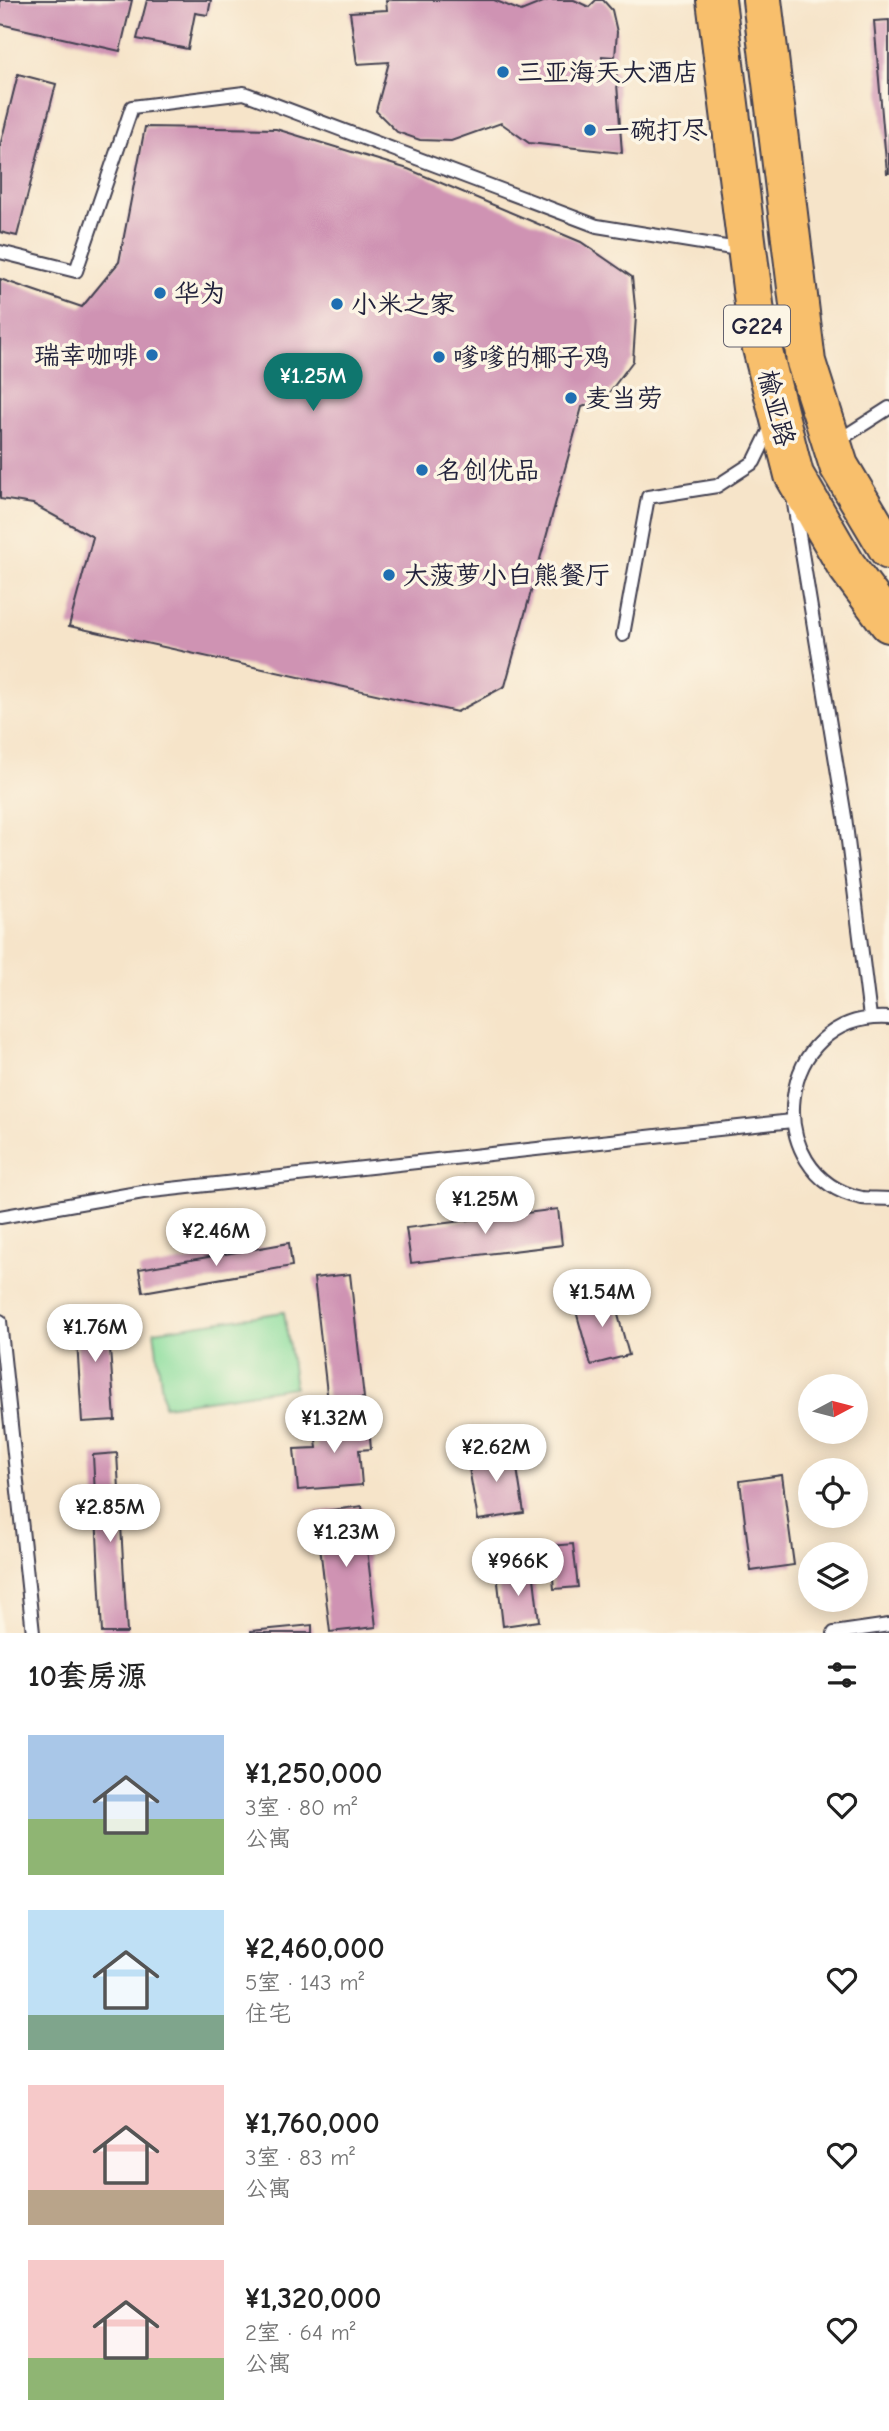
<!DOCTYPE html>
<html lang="zh">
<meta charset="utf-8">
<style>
body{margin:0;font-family:"Comic Neue","LXGW WenKai TC",sans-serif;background:#f2f2f2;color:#222;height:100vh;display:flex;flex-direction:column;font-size:26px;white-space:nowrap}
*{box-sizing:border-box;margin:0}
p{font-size:23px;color:#767676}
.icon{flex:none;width:38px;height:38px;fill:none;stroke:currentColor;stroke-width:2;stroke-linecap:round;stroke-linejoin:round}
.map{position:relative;height:1633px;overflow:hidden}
.drawer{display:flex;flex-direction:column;background:#fff;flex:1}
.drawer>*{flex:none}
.needle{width:46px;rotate:83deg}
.tools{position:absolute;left:798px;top:1374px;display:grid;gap:14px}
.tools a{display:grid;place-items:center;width:70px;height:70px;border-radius:50%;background:#fff;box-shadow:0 4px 18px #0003;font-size:35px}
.price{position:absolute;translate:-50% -60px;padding:0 16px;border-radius:24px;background:#fff;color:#222;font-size:23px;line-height:46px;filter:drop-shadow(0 2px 4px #0008)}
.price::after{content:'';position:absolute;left:50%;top:42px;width:21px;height:16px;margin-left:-10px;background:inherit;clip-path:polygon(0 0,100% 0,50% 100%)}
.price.on{background:#0f766e;color:#fff}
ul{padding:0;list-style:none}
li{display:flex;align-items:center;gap:21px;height:175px;padding:0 28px}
li span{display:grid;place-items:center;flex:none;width:196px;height:140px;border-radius:0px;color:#555}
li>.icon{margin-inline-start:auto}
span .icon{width:84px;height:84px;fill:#fffc;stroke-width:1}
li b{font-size:30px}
h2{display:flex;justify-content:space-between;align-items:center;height:84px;padding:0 28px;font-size:30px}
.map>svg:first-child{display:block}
</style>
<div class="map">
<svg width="889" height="1633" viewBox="0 0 889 1633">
<rect width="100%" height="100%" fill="#fcf5e5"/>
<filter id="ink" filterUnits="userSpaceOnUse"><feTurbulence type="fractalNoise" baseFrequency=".0143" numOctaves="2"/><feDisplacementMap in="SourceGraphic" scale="14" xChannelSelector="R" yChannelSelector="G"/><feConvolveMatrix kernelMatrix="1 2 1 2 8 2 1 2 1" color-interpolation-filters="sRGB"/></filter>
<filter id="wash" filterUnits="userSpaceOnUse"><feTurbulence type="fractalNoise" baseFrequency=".00686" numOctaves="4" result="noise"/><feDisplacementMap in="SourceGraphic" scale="28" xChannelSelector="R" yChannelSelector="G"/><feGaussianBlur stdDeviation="1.57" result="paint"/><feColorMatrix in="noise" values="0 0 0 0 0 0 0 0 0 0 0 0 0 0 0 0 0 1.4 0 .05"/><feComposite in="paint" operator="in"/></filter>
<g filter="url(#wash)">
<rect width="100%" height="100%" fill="#f6e4c9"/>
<!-- green -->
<path fill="#8cde9e" stroke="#57806c" stroke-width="2" d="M284 1312 295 1387 164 1406 154 1331Z"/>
<g id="blocks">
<!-- building -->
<path fill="#cf93b3" d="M0 0H132L120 51 0 24Z
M147 0H211L208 15 195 13 188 49 137 39Z
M386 0H494L521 11 548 0H574L589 7 596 0H603L612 10 617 32 615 57 602 56 601 70H616L622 153 529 143 501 123 451 141 420 140 397 132 376 111 389 62 357 64 350 12 387 10Z
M889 20V173H887L874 21Z
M18 74 56 84 17 236 0 232V146Z
M145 127 276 129 408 169 581 242 632 277 636 316 633 361 605 398 582 407 505 686 457 712 69 626 93 537 33 504 0 499V279L82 307 119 262Z
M558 1209 562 1245 411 1263 406 1228Z
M289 1243 292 1266 143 1292 139 1269Z
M350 1274 364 1398 328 1402 314 1278Z
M612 1293 629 1355 591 1365 574 1304Z
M107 1306 115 1420 82 1422 75 1308Z
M368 1417 371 1449 359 1450 362 1485 298 1490 294 1449 317 1448 314 1421Z
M514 1449 524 1513 478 1520 467 1456Z
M117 1453 127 1633H102L93 1455Z
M782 1475 794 1565 751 1571 740 1481Z
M362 1506 376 1627 330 1632 316 1512Z
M573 1544 578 1587 554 1589 550 1546Z
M533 1569 539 1621 503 1626 497 1574Z
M312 1625V1633H251V1631Z"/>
</g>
</g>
<g filter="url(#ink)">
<use href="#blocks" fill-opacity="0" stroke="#423f50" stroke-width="2"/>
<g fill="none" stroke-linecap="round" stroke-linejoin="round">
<!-- service casing -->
<g stroke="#423f50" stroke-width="16">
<path id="service" d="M0 252 76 271 132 107 244 93 597 226 744 250
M836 442 889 408
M794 504 845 817 870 1017
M623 635 648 497 717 486 754 462 772 425
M889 1018C774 1011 759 1177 862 1198 871 1199 880 1198 889 1199
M0 1217 143 1192 792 1121
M0 1321 33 1633
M834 1633 889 1625"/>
</g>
<!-- trunk casing -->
<g stroke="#423f50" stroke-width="42">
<path id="trunk" d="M716 0 757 328 794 475 846 565 889 623
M762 0 806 362 839 466 889 550"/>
</g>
<!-- service -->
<use href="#service" stroke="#fff" stroke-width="12"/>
<!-- trunk -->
<use href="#trunk" stroke="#f8bf6c" stroke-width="38"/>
</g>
</g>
<!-- markers -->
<g fill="#1f6fb2" stroke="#fcf5e5" stroke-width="2.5">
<circle cx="503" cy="72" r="7"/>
<circle cx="590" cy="130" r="7"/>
<circle cx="160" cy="293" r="7"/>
<circle cx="337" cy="304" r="7"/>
<circle cx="152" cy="355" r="7"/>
<circle cx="439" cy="357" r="7"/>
<circle cx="571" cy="398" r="7"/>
<circle cx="422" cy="470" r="7"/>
<circle cx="389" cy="575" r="7"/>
</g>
<g text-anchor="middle" stroke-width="7" stroke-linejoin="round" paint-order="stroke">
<!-- shield labels -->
<rect fill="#fcf5e5" stroke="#63616e" stroke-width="2" x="724" y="305.5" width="66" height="41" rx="5"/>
<g font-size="24" font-weight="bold" fill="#22223b">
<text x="757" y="334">G224</text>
</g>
<!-- poi labels -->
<g font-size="26" fill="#22223b" stroke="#fcf5e5" text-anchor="start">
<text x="517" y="81">三亚海天大酒店</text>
<text x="604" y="139">一碗打尽</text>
<text x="174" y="302">华为</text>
<text x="351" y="313">小米之家</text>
<text x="138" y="364" text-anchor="end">瑞幸咖啡</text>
<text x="453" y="366">嗲嗲的椰子鸡</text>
<text x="585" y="407">麦当劳</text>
<text x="436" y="479">名创优品</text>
<text x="403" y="584">大菠萝小白熊餐厅</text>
</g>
<!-- street labels -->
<g font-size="26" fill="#22223b" stroke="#fcf5e5">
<text transform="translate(777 408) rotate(76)" y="9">榆亚路</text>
</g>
</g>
</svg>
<div class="tools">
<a><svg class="needle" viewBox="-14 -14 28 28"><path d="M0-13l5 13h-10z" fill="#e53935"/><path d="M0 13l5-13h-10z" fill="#767676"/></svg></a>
<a><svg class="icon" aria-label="locate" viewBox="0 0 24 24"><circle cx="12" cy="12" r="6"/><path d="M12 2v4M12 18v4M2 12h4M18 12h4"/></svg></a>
<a><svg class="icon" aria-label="layers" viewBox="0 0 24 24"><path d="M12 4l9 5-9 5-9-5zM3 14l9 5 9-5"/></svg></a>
</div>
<b class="price on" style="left:313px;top:413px">¥1.25M</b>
<b class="price" style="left:485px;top:1236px">¥1.25M</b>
<b class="price" style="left:216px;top:1268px">¥2.46M</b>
<b class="price" style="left:602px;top:1329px">¥1.54M</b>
<b class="price" style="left:95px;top:1364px">¥1.76M</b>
<b class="price" style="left:334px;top:1455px">¥1.32M</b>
<b class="price" style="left:496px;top:1484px">¥2.62M</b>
<b class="price" style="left:110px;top:1544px">¥2.85M</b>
<b class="price" style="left:346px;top:1569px">¥1.23M</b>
<b class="price" style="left:518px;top:1598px">¥966K</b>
</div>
<section class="drawer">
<h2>10套房源<svg class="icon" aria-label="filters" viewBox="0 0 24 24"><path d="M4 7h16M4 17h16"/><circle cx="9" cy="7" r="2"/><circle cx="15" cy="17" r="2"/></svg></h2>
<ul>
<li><span style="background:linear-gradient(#a9c7e8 60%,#8fb573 0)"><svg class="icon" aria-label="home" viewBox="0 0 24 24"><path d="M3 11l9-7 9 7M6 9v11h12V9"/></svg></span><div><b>¥1,250,000</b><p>3室 · 80 m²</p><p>公寓</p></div><svg class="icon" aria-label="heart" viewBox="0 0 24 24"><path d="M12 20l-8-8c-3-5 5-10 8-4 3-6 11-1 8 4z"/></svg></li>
<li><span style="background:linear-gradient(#bfe0f5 75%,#7fa58c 0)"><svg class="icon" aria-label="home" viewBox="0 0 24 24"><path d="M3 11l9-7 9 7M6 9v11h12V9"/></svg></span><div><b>¥2,460,000</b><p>5室 · 143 m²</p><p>住宅</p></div><svg class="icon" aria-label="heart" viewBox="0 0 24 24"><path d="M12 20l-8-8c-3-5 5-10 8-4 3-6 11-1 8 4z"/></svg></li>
<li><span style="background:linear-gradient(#f6c9c9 75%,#b9a48a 0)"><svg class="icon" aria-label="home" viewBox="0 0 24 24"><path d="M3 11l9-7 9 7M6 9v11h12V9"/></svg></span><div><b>¥1,760,000</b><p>3室 · 83 m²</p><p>公寓</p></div><svg class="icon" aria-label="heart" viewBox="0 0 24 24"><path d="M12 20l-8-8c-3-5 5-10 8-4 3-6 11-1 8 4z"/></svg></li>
<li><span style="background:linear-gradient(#f6c9c9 70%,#8fb573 0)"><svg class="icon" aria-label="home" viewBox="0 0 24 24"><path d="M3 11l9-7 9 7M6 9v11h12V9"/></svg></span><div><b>¥1,320,000</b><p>2室 · 64 m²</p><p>公寓</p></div><svg class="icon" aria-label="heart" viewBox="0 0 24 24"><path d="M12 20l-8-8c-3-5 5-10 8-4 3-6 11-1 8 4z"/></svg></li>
</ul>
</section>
